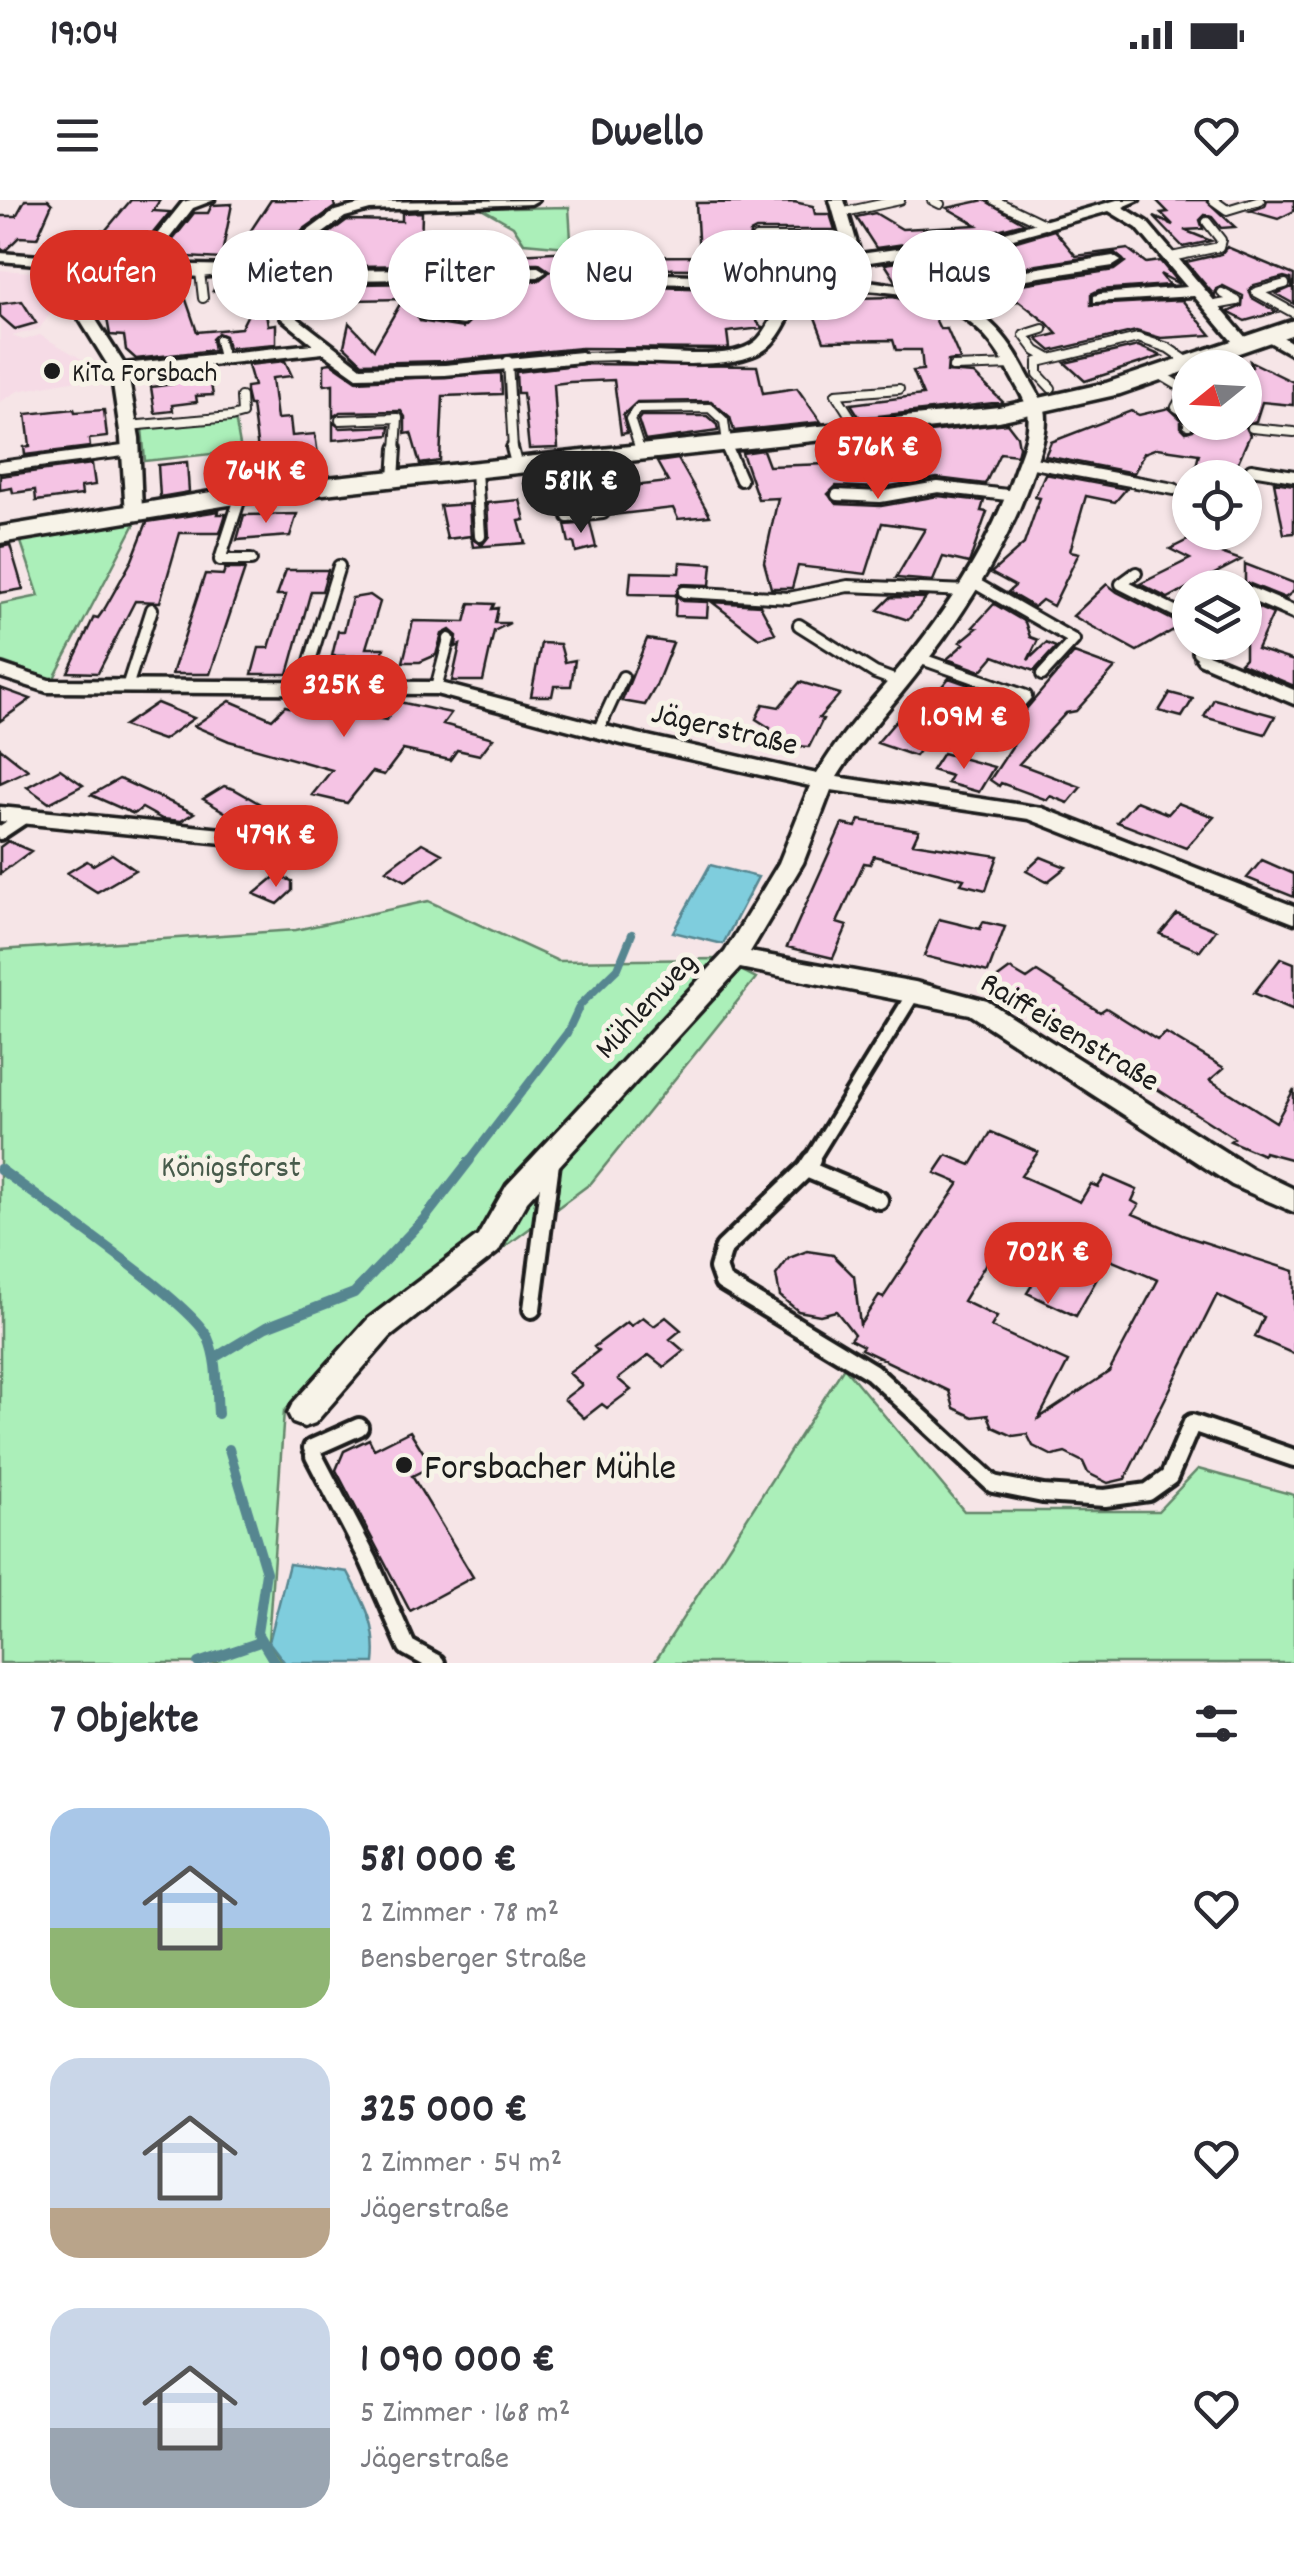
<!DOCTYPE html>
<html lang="de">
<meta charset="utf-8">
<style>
body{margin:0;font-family:Dekko,sans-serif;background:#f2f2f3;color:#2b2b33;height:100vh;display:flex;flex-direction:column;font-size:38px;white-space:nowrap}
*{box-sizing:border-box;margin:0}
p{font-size:32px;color:#7c7c81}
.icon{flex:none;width:55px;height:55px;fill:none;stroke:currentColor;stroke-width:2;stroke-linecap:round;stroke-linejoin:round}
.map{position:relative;height:1463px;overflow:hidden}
.sheet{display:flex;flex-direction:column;background:#fff;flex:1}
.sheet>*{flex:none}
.guide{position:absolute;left:30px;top:30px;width:1235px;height:90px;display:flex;gap:20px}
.needle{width:65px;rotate:252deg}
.buttons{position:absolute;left:1172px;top:150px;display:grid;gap:20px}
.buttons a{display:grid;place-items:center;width:90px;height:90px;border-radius:50%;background:#fff;box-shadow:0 2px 8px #0004;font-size:50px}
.price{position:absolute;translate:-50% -85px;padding:0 22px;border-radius:35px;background:#d93025;color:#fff;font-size:32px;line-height:65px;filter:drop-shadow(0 2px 5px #0008)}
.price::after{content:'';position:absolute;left:50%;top:60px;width:30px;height:22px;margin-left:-15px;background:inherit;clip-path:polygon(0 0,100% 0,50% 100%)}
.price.active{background:#222;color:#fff}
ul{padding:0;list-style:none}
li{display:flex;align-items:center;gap:30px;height:250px;padding:0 50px}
li span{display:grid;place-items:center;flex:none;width:280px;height:200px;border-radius:30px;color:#555}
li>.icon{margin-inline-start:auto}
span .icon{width:120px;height:120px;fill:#fffc;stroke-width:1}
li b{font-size:42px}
h2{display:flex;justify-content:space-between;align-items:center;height:120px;padding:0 50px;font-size:42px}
.tag{padding:0 35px;border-radius:45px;background:#fff;box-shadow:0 2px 8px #0004;font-size:35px;line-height:90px}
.tag.active{background:#d93025;color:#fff}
.status{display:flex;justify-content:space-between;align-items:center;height:70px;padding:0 50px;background:#fff;direction:ltr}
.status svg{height:28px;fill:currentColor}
header{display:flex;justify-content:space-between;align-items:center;height:130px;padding:0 50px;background:#fff;font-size:45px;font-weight:700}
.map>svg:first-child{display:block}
</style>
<div class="status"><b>19:04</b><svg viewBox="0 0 49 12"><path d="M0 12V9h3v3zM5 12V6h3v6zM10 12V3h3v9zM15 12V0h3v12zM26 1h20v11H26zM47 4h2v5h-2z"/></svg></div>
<header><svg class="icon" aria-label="menu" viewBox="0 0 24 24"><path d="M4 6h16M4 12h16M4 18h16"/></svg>Dwello<svg class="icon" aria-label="heart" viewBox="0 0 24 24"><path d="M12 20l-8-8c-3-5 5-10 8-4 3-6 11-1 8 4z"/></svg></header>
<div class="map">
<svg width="1294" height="1463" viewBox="0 0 1294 1463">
<rect width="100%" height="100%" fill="#f6e5e7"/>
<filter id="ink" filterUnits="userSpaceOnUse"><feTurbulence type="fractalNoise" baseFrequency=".01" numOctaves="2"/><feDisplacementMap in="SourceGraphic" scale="20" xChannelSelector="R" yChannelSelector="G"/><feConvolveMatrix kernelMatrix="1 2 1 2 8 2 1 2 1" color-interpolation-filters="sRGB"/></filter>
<g filter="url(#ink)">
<!-- built -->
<path fill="#f6dbe6" d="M0 70 65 74 55 107 39 129 12 136 24 140 40 135 108 174 18 191 0 202Z"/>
<!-- green -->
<path fill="#abefb9" stroke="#64866a" stroke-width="2.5" d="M512 5 513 8 569 7 571 40 567 47 524 43 513 26 478 6Z
M235 218 241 251 145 261 142 228Z
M138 318 53 480 0 461V404L39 396 20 339Z
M428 701 558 761 719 759 756 778 591 983 284 1211 268 1442 283 1463H0V750L296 730Z
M844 1167 964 1311H1158L1198 1269 1294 1295V1463H654Z"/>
<!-- water -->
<path fill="#7fcddd" stroke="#578690" stroke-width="2.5" d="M710 665 758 677 723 744 673 732Z
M289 1364 348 1372C365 1404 378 1426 374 1463H285L269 1442Z"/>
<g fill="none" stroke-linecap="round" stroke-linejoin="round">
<!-- stream-far1 -->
<path stroke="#578690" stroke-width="8" d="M468 962 567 833 580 805 618 768 632 734"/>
<!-- stream -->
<path stroke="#578690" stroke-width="10" d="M0 969C38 998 194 1104 208 1138 218 1161 216 1189 218 1214
M214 1158 266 1127 354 1093 425 1018 470 960
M229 1249 266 1372 257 1433 275 1463
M198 1463 257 1443"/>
</g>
<!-- building -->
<path fill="#f5c4e4" stroke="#1c1c1c" stroke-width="2.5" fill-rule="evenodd" d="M25 0H48L52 4 37 38 19 37 6 50 0 49V16H16Z
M131 0H160L153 11 170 12 132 59 64 54 69 49 59 48 75 30 105 31Z
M271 0H333L335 7 266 56 230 62Z
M984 0 1024 23 990 32 876 48 856 17 875 13 902 29 977 25 947 8Z
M1156 0H1206L1235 27 1221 28 1212 17 1205 15 1200 20 1203 29 1184 30 1211 41 1183 47 1154 17 1173 25 1161 13 1168 12Z
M1267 0H1294V11L1278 19 1250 11 1265 6Z
M794 2 813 6 815 14H830L835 30H756L750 33 749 41 756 46H836L837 76 797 74 791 70 597 68 585 76 597 86 732 89 762 128 727 132 729 148 726 149 581 148 445 161 362 163 344 146 349 123 374 149 403 99 353 100 356 84 488 82 460 113 422 107 415 112 420 121 463 128 501 90 504 81H538L550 71 538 63 359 66 326 60 320 65 288 64 347 20 402 21V13L422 12 421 49 517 54 590 50V57L699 56 696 3Z
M232 4 221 59 171 56 173 61 157 60 194 13H208L212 5Z
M1054 30 1076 56 1128 49 1146 63 1160 61 1179 84 1160 74 1169 85 1099 90 1091 94V105L1182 100 1211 135 1161 138 1136 131 1051 151 1037 139 1057 134 1047 123 1019 101 997 104 981 90 1114 70 1125 62 1115 53 916 84 896 81 885 64 993 48Z
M1227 47 1294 75V104L1276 94 1292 87 1291 79 1284 77 1254 85 1249 90 1252 98 1277 112 1245 121 1228 112 1242 106 1243 96 1223 86 1216 89 1215 96 1186 62 1221 54Z
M104 73 179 79 197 132 241 128 259 92 213 91 220 79 259 75 283 82 308 83 319 96 263 94 268 125 276 124V144L228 148 225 136 218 133 212 139 214 150 136 159 126 150 124 136 110 135 103 97H107Z
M805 91 838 92V96L853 98 893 97 929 106 940 129H947L960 159 948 161 947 172 974 174 1003 202 860 218 851 204 923 195 913 171 923 170 921 150H896L893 140 824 141Z
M22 101 36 123 15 129 0 116V104Z
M1138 146 1162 156 1085 181 1065 163Z
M285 161 292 176 272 178 277 219 290 218 292 236 315 234 320 269 261 274 252 205H249L246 192V187L254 186 248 165Z
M1250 161 1293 182V205L1262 202 1256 221 1245 225 1250 235 1231 278H1193L1199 254 1157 248 1144 253 1134 273 1045 256 1051 242 1131 211 1139 215 1169 208 1181 219V227L1186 232 1193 230 1196 222H1245V170L1252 167Z
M331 163 357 181 501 173 502 194 443 196 440 261 420 264 411 233 405 234V217L401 211 340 212 333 217V184L324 185V164Z
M584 164 757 166 763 193 797 188 821 222 734 231 730 217 711 201 637 202 623 215 627 233 621 234 614 180 570 182 554 184 558 248 529 249 523 193H517L516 172Z
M208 169 213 195 196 196 197 202 172 205 173 211 155 213 151 187 174 184V175L162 174Z
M74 209 75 212 104 210 107 237 89 239 90 247 25 255 24 247 30 246 26 214Z
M641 216H707L717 225 718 231 645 241 638 220Z
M333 222 340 228 390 226 389 235 333 240Z
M1007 223 1017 236 1019 247 1017 255 1000 253 985 284 937 278 879 288 836 286 828 294 837 304 881 306 938 296 984 301 981 311 987 312 969 363 943 357 933 381 896 378 925 329 882 323 866 374 798 366 792 388H771L764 362 778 298 758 299 742 253 763 250 769 266 857 263 844 242Z
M678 259 710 316 678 319 673 308 611 315 607 289 668 282 657 262Z
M187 262 189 292 160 297 158 265Z
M92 264 95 285 81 287 82 295 36 301 35 290 13 293 12 288 0 290V276Z
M1045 274 1126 289 1115 302 1086 296 1070 351 1079 353 1053 406 1042 400 1034 407 1008 392 1015 386 991 373 1024 344 1040 298 1035 297Z
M1274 282 1294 285V333L1284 334Z
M590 291 593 305 557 312 554 293Z
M520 300 525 320 519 321 525 343 473 347 471 336 447 339 440 306 469 304 471 338 482 345 489 336 487 303Z
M219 311 218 314H226L220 333H180L160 402 135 401 98 473 68 472 94 417 98 418 105 408 132 360 147 322Z
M297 314 290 336 237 340 244 315Z
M590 323 596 347 576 352 574 343H569L565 325Z
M1204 332H1215L1236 342 1218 352 1241 360 1168 398 1140 384 1190 359 1170 349Z
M10 345 23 389 0 393V347Z
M680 362 712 364 710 385 681 384 676 395 629 394 631 372 679 373Z
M1245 364 1294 383V391L1285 398 1245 382Z
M225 369H245L210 474H172L205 374 223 375Z
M286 370H328L322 391H311L288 474H252L259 448H269L271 441 286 395H277Z
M1107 384 1117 392 1182 425 1137 451 1073 416Z
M370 395 380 402 366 448H384L379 467H357L359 456H332L338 431H344L352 398Z
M676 395 683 401 708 402 707 417 675 416Z
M891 397 926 398 908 420 878 410Z
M712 402 760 405 775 433 759 438Z
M1245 402 1273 414 1257 449 1294 461V486L1240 463 1245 458Z
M470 403 494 404 492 409 498 408 495 423H510L494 431 483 481H452L460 445 456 447 457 436 450 430 442 434 436 455 420 462H403L413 421 465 422Z
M994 404 1025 422 1030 437 1038 440 1028 460 1046 443 1056 447 1034 471 994 456 981 471 947 459 964 444 960 442 977 428 973 427Z
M647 439 673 443 656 486 645 505 622 501Z
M541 443 560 444 565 462 575 460 571 486H554L552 496H531Z
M1074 453 1115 468 1076 511 1066 513 1019 564 1081 587 1068 603 1050 596 1047 600 1001 583 999 586 990 580 1021 533 1016 531V521Z
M949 478 969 485 915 556 877 543 901 515 914 519Z
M800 482 840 494 819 518 823 519 809 547 764 543 770 528 756 519 763 504 779 507Z
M0 488 31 499 0 521Z
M1170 493 1193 499 1182 517 1159 511Z
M1214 499 1275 516 1265 534 1204 517Z
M230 501 272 519 285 506 327 516 330 511 386 520 399 502 451 513 443 524 493 538 480 555 457 550 450 560 403 550 384 575 372 572 347 603 312 595 332 570 229 541 194 526Z
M157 503 194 518 163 540 123 526Z
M0 548 28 570 0 583Z
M943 553 994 567 979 592 947 583 951 576 932 570Z
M60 569 83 585 49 603 27 587Z
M119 579 122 580 194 613 181 621 162 619 142 608 134 614 91 595Z
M224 586 234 589 269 609 245 624 203 599Z
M1136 601 1168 614 1178 603 1214 617 1186 648 1117 622Z
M859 620 919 630 913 643 998 656 986 690 961 684 964 679 874 656 870 664 864 663 837 723 847 726 833 758 787 747 842 624 856 627Z
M8 641 31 651 0 674V647Z
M422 643 442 654 406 681 386 670Z
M112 654 135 670 97 692 67 673 87 661 93 665Z
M1041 657 1066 667 1047 682 1026 671Z
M1262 660 1294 674V697L1247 678Z
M277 675 292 681V691L278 704 254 694Z
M1177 714 1216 730 1200 751 1160 734Z
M939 719 980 729 983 722 1005 727 988 772 924 756Z
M1281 758 1294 763V810L1254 793Z
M1010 769 1027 779 1037 772 1100 812 1106 808 1157 840 1166 833 1224 868 1210 880 1276 922 1294 889V960L1264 952 1263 955 1230 941 1234 938 991 783Z
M991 932 1038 952 1021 976 1080 1002 1091 984 1098 987 1105 976 1137 990 1132 1001 1139 1005 1133 1014 1182 1035 1294 1071V1154L1255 1137 1264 1117 1217 1095 1125 1279 1108 1283 1088 1273 1083 1262 1065 1253 1053 1256 1033 1246 1027 1234 1013 1236 993 1227 988 1215 973 1217 954 1208 949 1191 861 1149 863 1146 850 1139 854 1134 836 1111 820 1115 798 1111 780 1096 776 1075 789 1058 807 1051 833 1055 854 1076 860 1125 879 1096 883 1098 959 983 935 973 947 955 971 965ZM991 1055 1037 1077 1027 1093 1076 1116 1108 1059 1158 1080 1109 1172 1039 1218 1068 1162 991 1127 997 1117 963 1101Z
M643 1117 654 1126 666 1117 681 1130 670 1139 684 1151 664 1167 649 1155 618 1179 631 1190 607 1208 602 1204 584 1218 564 1199 582 1185 569 1173 598 1151 594 1147 627 1122 631 1126Z
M410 1231 432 1266 412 1276 473 1377 410 1411 336 1270 344 1251 369 1239 374 1249Z"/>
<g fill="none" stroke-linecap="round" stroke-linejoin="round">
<!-- service-far3 casing -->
<g stroke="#1c1c1c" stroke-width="12">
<path id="service-far3" d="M932 0 940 4
M994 0 1046 25
M1213 0 1227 10 1260 0
M840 13 900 0
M756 38H846
M1171 57 1219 47 1221 40 1207 22
M200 72 203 98
M1285 84 1256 92 1294 113
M1210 106 1237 101 1222 93
M422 114 463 121 495 85 498 72
M1043 129 1024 135 1036 151 1050 159
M219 140 223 158
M581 157 619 156
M508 161 513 250
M953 167 1014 165
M1159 174 1186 190 1176 207 1189 215 1188 225
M1051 188 1038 174V162L1138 138 1168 148 1190 163
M340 220 398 218 396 250
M128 226 231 217 242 214 241 197
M1252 228 1294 232
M859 230 836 194 899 189
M640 250 630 219 637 209 710 208 724 221 728 250"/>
</g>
<!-- service-far2 casing -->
<g stroke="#1c1c1c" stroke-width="16">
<path id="service-far2" d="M512 248 517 267
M639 248 641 254
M727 248 741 280
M1028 262 1174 289
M0 267 131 250
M1251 269 1294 276
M476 271 480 336
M394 279 396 248
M241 295 220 360H251
M837 295 880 297 938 287 1016 296
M568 317 603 313 593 259
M1136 373 1121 384 1190 419
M973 382 1074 440 1042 475
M684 392 789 398 848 386 968 391
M799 425 875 473 899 482
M1200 442 1198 452 1206 459
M919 458 1026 496 999 526
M127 487 152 409
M302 487 339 366
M436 488 449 439
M598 531 623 477"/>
</g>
<!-- service-far1 casing -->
<g stroke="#1c1c1c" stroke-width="20">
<path id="service-far1" d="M0 633 24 617
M810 962 915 791"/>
</g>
<!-- service casing -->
<g stroke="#1c1c1c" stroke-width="24">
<path id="service" d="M812 960 806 969 879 1000
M806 969 724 1048 718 1068 723 1082 872 1172 993 1284 1043 1294 1105 1298 1148 1292 1169 1277 1192 1223 1294 1258
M532 1109 551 963
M312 1248 359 1227
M314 1256 369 1361 407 1447 436 1463"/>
</g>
<!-- minor casing -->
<g stroke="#1c1c1c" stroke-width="7">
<path id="minor" d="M191 0H214L193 8 149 64 238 66 268 60 335 11 369 2 538 0 531 4 370 10 345 17 277 67 347 70 538 67 546 72 538 77 347 80 283 78 259 71 200 77 101 69 91 112 124 164 313 144 281 118V112L287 110 361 167 445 165 581 152 589 157 581 162 445 175 357 177 323 153 128 174 139 238 142 310 133 316 126 314 121 238 111 170 75 112 86 68 0 61V53L134 63 183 2Z
M830 0H844L860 54 991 36 1117 0H1139L1123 7 1147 22 1252 145 1238 148 1194 96 1094 102V96L1100 94 1187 87 1137 28 1109 11 992 44 863 63 869 81 916 88 1113 56 1121 61 1113 66 933 93C977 105 1003 128 1024 168 1030 181 1041 196 1045 209 1049 229 1040 250 1034 269 1008 349 960 421 907 486 882 517 858 543 837 577L1042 608 1294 706V723L1029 619 831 590 803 663 750 752 915 782 987 801 1252 969 1294 989V1012L1232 985 969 814 740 768 527 1001 498 1052 390 1137 315 1223 304 1227 293 1223 288 1213 293 1203 368 1119 478 1036 507 985 725 752 779 663 810 586 622 544 436 494 47 492 0 477V464L49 480 436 482 625 531 817 574C840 535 862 512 891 478 943 417 990 347 1015 270 1022 251 1031 232 1028 211 1025 198 1014 183 1008 170 965 86 887 91 803 87 794 104 783 136 767 148 736 172 657 162 619 161L613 159V153C650 146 726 166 756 141 769 130 779 102 788 86L597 82 589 77 597 72 853 80Z
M1264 133H1276L1294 144V156L1264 139Z
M1245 385 1294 406V419L1245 398V388H1237Z
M1206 453 1294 490V504L1199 463 1196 459Z
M0 607 223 629 235 636 223 643 0 621Z"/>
</g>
<!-- secondary casing -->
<g stroke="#1c1c1c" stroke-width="7">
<path id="secondary" d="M1294 120V134L1120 194 999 221 241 303 0 343V327L241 287 999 207 1106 183Z"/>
</g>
<!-- service-far3 -->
<use href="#service-far3" stroke="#f7f3e8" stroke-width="8"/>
<!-- service-far2 -->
<use href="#service-far2" stroke="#f7f3e8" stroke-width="10"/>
<!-- service-far1 -->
<use href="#service-far1" stroke="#f7f3e8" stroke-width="12"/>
<!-- service -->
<use href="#service" stroke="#f7f3e8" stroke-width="16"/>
<!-- minor -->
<use href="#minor" fill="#f7f3e8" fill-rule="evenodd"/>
<!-- secondary -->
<use href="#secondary" fill="#f7f3e8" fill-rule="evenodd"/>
</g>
</g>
<!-- markers -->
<g fill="#1c1c1c" stroke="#f7f3e8" stroke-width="4">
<circle cx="52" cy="171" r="10"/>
<circle cx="404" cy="1265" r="10"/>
</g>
<g text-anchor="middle" stroke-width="10" stroke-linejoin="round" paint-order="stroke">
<!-- far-poi labels -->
<g font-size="28" fill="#1c1c1c" stroke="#f7f3e8" text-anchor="start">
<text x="72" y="181">KiTa Forsbach</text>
</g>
<!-- street labels -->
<g font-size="32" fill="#1c1c1c" stroke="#f7f3e8">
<text transform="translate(725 527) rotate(13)" y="11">Jägerstraße</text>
<text transform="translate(644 804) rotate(-47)" y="11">Mühlenweg</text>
<text transform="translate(1071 830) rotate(31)" y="11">Raiffeisenstraße</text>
</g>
<!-- park labels -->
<g font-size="32" fill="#475b4b" stroke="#f7f3e8">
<text x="231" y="976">Königsforst</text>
</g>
<!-- near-poi labels -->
<g font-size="38" fill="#1c1c1c" stroke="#f7f3e8" text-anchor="start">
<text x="424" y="1278">Forsbacher Mühle</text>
</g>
</g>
</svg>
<div class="buttons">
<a><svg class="needle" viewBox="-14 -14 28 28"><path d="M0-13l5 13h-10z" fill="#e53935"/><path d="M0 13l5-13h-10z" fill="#7c7c81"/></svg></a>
<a><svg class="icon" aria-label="locate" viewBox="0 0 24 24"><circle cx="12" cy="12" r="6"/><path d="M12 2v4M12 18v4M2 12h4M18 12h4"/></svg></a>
<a><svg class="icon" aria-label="layers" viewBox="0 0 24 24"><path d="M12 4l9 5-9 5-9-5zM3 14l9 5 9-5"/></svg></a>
</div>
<b class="price" style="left:878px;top:302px">576K €</b>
<b class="price" style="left:266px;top:326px">764K €</b>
<b class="price active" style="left:581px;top:336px">581K €</b>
<b class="price" style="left:344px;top:540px">325K €</b>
<b class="price" style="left:964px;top:572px">1.09M €</b>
<b class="price" style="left:276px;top:690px">479K €</b>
<b class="price" style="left:1048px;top:1107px">702K €</b>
<div class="guide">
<a class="tag active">Kaufen</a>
<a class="tag">Mieten</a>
<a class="tag">Filter</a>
<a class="tag">Neu</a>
<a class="tag">Wohnung</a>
<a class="tag">Haus</a>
</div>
</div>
<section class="sheet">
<h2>7 Objekte<svg class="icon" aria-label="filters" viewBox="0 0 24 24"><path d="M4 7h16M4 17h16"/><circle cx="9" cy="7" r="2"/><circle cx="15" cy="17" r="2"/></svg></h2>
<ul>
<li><span style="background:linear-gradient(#a9c7e8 60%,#8fb573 0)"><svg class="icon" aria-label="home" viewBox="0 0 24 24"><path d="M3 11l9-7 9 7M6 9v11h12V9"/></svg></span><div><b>581 000 €</b><p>2 Zimmer · 78 m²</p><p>Bensberger Straße</p></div><svg class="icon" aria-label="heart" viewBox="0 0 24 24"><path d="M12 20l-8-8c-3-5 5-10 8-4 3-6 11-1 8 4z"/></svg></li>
<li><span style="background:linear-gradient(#c9d6e8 75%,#b9a48a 0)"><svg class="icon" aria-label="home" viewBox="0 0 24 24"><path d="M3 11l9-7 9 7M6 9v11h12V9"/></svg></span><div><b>325 000 €</b><p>2 Zimmer · 54 m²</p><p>Jägerstraße</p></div><svg class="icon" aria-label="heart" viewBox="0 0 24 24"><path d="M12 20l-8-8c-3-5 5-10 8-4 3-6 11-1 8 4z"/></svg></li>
<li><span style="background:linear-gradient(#c9d6e8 60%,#9aa5b1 0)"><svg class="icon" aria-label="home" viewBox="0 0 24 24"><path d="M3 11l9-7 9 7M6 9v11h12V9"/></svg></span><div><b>1 090 000 €</b><p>5 Zimmer · 168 m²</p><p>Jägerstraße</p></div><svg class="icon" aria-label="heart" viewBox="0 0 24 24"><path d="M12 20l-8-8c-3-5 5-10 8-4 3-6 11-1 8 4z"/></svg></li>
</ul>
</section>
